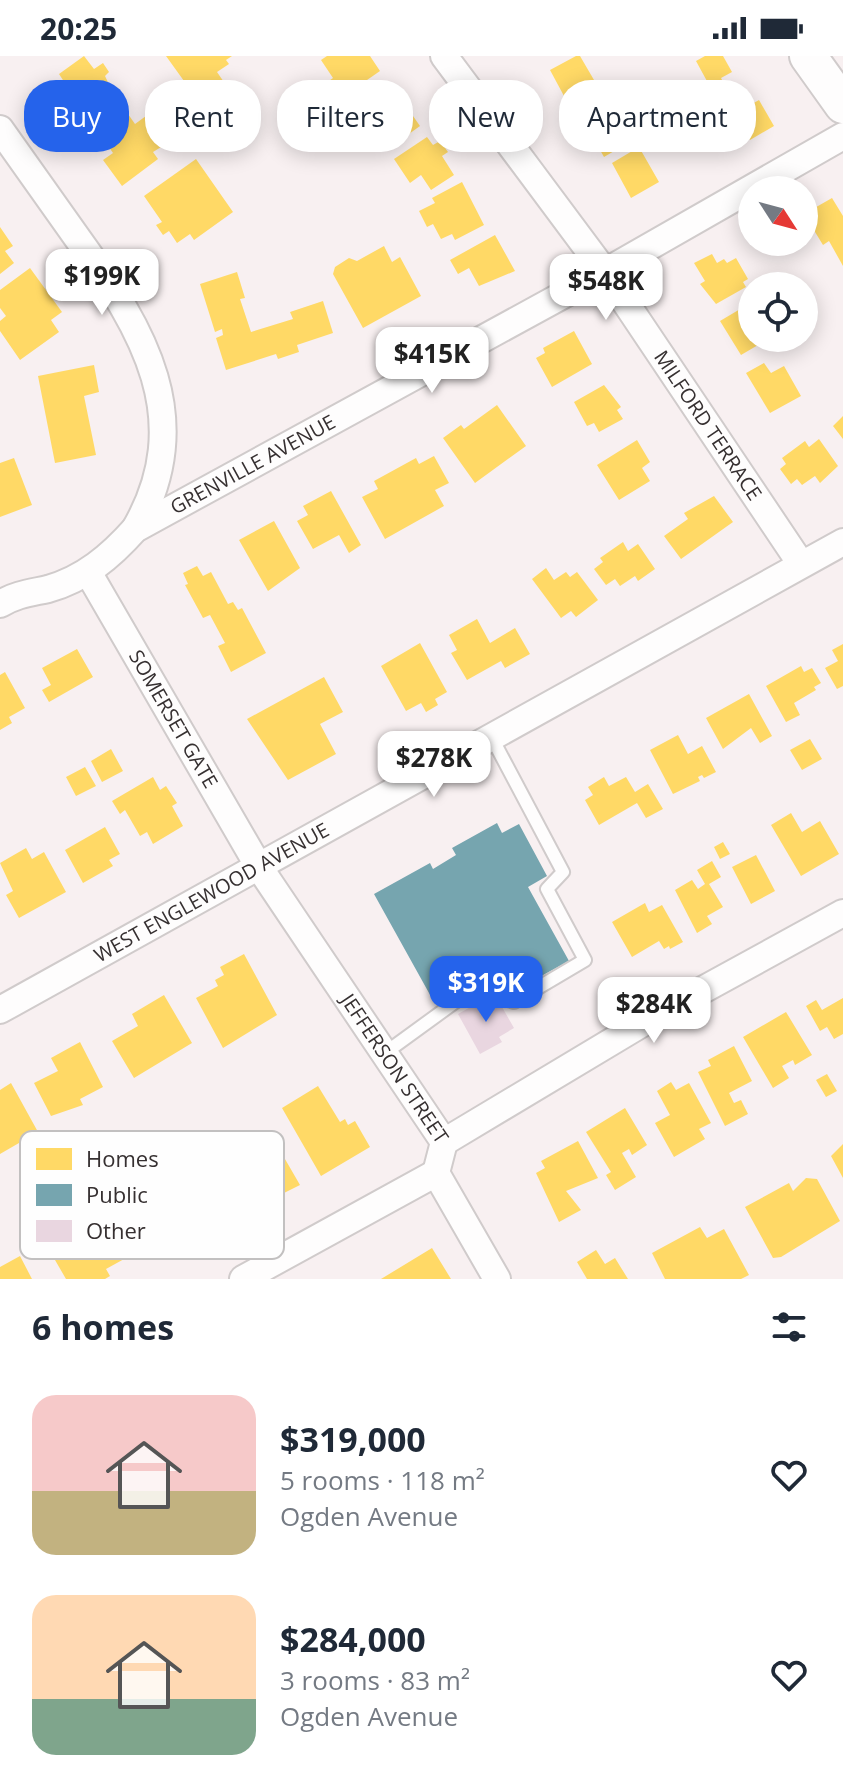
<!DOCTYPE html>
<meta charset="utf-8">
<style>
body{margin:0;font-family:"Open Sans",sans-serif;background:#f6f6f7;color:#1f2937;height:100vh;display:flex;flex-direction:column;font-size:30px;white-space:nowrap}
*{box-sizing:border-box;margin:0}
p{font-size:26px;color:#747a83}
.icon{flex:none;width:44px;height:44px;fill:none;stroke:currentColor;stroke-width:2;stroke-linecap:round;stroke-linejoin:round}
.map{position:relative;height:1223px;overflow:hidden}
.panel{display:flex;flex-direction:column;background:#fff;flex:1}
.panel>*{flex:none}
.banner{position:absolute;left:24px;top:24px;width:796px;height:72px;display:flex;gap:16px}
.needle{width:52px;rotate:126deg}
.controls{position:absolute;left:738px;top:120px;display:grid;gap:16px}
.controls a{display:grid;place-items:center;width:80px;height:80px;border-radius:50%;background:#fff;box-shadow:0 4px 20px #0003;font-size:40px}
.price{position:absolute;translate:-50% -68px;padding:0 18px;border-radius:16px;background:#fff;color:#222;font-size:26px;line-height:52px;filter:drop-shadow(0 2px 4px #0008)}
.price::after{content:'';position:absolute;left:50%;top:48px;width:24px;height:18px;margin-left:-12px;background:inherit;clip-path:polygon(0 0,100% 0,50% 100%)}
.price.current{background:#2563eb;color:#fff}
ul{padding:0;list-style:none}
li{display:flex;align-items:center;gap:24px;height:200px;padding:0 32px}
li span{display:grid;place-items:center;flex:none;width:224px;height:160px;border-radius:24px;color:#555}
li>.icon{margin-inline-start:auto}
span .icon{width:96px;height:96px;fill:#fffc;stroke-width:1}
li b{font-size:34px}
h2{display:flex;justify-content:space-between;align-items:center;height:96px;padding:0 32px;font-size:34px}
.chip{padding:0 28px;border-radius:32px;background:#fff;box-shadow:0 4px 20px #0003;font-size:28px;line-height:72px}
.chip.current{background:#2563eb;color:#fff}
.status{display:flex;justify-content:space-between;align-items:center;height:56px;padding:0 40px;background:#fff;direction:ltr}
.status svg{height:22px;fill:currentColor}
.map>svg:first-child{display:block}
</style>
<div class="status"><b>20:25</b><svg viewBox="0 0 49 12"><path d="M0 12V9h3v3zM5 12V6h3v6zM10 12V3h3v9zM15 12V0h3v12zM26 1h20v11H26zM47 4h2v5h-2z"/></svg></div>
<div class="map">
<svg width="843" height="1223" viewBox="0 0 843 1223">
<rect width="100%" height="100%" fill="#f8f0f1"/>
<!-- homes -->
<path fill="#ffd966" d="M84 0 94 13 103 7 109 16 105 20 116 43 89 62 79 48 74 52 67 41 72 38 59 18Z
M166 0H232L226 4 229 8 217 16 228 32 202 50Z
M327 0H370L380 15 334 47 322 30 333 22 321 4Z
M576 0H580L601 36 571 53 550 14Z
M705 0H723L732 16 721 22 727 33 701 47 695 34 708 27 696 5Z
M395 33 401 42 406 39 411 46 406 50 420 70 402 83 395 74 378 86 358 59Z
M626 38 638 61 624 69 633 84 604 101 582 62Z
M746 42 750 49 759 44 774 70 750 84 746 77 734 84 731 79 725 83 712 60Z
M128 58 135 68 146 60 166 88 153 96 158 103 122 130 103 104 113 97 100 78Z
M427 81 433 89 440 85 448 96 442 100 454 119 431 134 421 119 410 127 394 103Z
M639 91 659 126 631 142 612 107Z
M196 103 233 156 194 184 190 178 177 187 169 175 163 179 156 169 162 166 144 140Z
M462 126 484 169 455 184 452 178 441 183 433 168 427 171 419 155 435 147 432 142Z
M832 142 843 160V210L829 185 823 189 804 158Z
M0 171 13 190 5 195 14 207 0 218Z
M495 179 515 215 479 230 469 212 458 218 450 204Z
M384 190 392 206 400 201 421 240 363 272 333 218 335 211 349 202 357 205Z
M712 198 717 207 724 203 727 207 736 202 748 223 743 226 746 231 716 248 700 228 705 225 694 207Z
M30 212 62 256 51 264 59 276 20 304 0 275V265L6 260 0 252V234Z
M237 216 245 242 240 243 251 276 293 263 290 256 323 245 333 277 297 289 299 296 278 303 276 298 226 314 216 282 223 279 222 273 215 276 200 228Z
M752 246V282H770L741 299 720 265Z
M574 275 592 308 552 331 536 302 545 297 543 292Z
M764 307 771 317 784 310 801 340 770 357 746 317Z
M94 309 99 336 84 340 96 399 55 407 38 320Z
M604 329 621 351 617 354 623 363 599 376 594 367 587 370 574 346Z
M497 349 526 390 475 427 443 382 461 369 464 373Z
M843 360V383L833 370Z
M819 383 838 410 820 427 815 420 802 429 797 423 791 428 780 413 786 408 782 402 805 385 809 391Z
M637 384 650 406 642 412 650 425 619 444 597 409Z
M434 400 449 427 435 434 444 450 385 483 362 441 378 433 374 425 416 402 419 408Z
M14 402 32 449 0 461V407Z
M331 435 361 489 349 497 339 479 313 493 297 465 308 459 303 450Z
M714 440 733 466 681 503 664 480 688 463 684 457Z
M274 465 300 512 268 535 239 484Z
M623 486 628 495 638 488 655 513 638 525 635 520 620 530 615 523 606 529 594 513 603 506 600 502Z
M197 510 203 520 211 516 228 548 233 546 238 554 242 552 266 597 231 616 218 590 225 587 210 559 203 562 185 529 188 528 183 517Z
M546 512 554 524 566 516 570 521 577 516 598 544 576 561 571 555 561 562 532 523Z
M477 563 490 587 515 572 530 598 505 612 501 605 467 624 451 597 457 594 449 579Z
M420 587 447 636 435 643 438 649 426 656 421 647 406 655 381 610Z
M843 588V630L837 633 825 612 838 605 832 594Z
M77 593 93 621 49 646 42 634 51 629 42 612Z
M801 610 804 616 812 612 821 627 814 631 816 634 794 647 800 659 786 666 766 630Z
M5 616 25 652 9 661 12 667 0 674V619Z
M324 621 343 656 320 668 336 698 288 724 247 663Z
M749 638 772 680 760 687 751 672 723 693 706 662Z
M678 679 688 698 702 690 716 716 704 722 702 719 698 721 700 725 673 738 650 694Z
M810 683 822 703 802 714 790 694Z
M111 693 123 715 102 726 91 705Z
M85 711 96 730 76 740 66 721Z
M153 721 160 734 166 730 177 747 172 750 183 770 153 788 147 776 140 780 125 754 120 758 112 745Z
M604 721 609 730 626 721 635 736 648 728 663 753 646 762 637 747 599 769 585 744 593 739 588 731Z
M791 757 802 776 820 765 839 798 801 820 771 769Z
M105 771 120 798 109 804 113 810 83 827 65 794Z
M723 786 730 798 720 803 714 791Z
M26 792 32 803 44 796 66 836 19 862 6 839 13 835 0 807Z
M756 799 775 835 751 848 732 811Z
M712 805 721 821 709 828 723 851 707 860 712 868 697 877 675 834 692 824 698 833 705 828 697 814Z
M645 847 649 856 662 849 683 886 670 893 669 890 664 893 659 885 632 901 612 866Z
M244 898 277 959 223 992 196 942 218 930 215 924 224 919 220 911Z
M164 939 192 987 134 1022 112 985 138 970 132 958Z
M843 942V978L834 983 827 971 820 975 806 950 816 944 822 954Z
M786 956 812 999 795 1009 793 1004 782 1010 789 1022 773 1032 743 981Z
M80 986 103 1031 80 1043 83 1049 51 1060 34 1027 58 1015 51 1002Z
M734 990 752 1025 729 1037 734 1047 741 1044 748 1058 725 1070 698 1016 711 1010 708 1004Z
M827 1018 837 1035 826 1041 816 1024Z
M671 1026 676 1034 689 1027 711 1067 699 1073 705 1083 674 1101 655 1067 670 1059 657 1035Z
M11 1027 38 1076 0 1098V1034Z
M318 1030 340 1066 345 1063 348 1069 355 1065 370 1091 321 1120 282 1052Z
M625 1052 647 1089 632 1099 629 1093 622 1097 636 1121 615 1134 606 1119 611 1116 586 1076Z
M274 1084 300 1129 236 1161 213 1121 236 1107 242 1118 272 1101 265 1089Z
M578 1085 598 1122 566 1135 581 1154 559 1166 536 1117 545 1112 541 1105Z
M843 1088V1122L831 1100Z
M806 1122 817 1123 840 1165 781 1201 773 1202 745 1151 789 1127 793 1135Z
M120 1169 135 1197 106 1213 110 1220 105 1223H66L55 1204Z
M700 1171 707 1182 724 1173 749 1219 741 1223H665L652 1197Z
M432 1192 451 1223H381Z
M596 1194 605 1208 615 1202 628 1223H587L577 1206Z
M20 1200 32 1223H0V1211Z"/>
<!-- public -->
<path fill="#76a5af" d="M497 767 502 777 519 768 547 820 528 831 569 905 508 938 469 927 434 946 374 838 430 807 433 813 456 799 452 792Z"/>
<!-- building -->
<path fill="#e9d6e0" d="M483 944 487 950 498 944 514 972 499 981 502 986 480 998 458 958Z"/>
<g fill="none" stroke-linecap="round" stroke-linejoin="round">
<!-- service casing -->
<g stroke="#d0cbcb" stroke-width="16">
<path id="service" d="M385 997 473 933 514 946 585 904 547 833 563 816 492 682"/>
</g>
<!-- minor casing -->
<g stroke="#d0cbcb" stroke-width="30">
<g id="minor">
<path id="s1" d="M444 0 605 216 801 508"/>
<path d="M0 73C26 110 52 146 78 183 143 273 198 364 135 473"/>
<path id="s2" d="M88 516 259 811 444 1086 436 1117 497 1223"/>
<path id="s3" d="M0 548C17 538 30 537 48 533 84 523 111 500 135 473L605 216 843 80"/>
<path id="s4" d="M0 954 843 486"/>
<path d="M444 1086 646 965 843 857"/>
<path d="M243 1223 436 1117"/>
</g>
</g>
<!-- secondary casing -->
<g stroke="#d0cbcb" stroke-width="40">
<path id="secondary" d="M808 0 843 49"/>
</g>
<!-- service -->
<use href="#service" stroke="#fefdfd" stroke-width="12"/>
<!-- minor -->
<use href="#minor" stroke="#fefdfd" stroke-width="26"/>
<!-- secondary -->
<use href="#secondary" stroke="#fefdfd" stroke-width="36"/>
</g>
<g text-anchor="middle" stroke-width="8" stroke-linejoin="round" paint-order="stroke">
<!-- street labels -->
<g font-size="20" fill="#363031" stroke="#fefefe">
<text dy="7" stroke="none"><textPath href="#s1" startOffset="454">MILFORD TERRACE</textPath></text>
<text dy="7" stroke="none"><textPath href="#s3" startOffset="292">GRENVILLE AVENUE</textPath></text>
<text dy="7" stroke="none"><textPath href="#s2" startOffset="170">SOMERSET GATE</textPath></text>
<text dy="7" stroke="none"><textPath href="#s4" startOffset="242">WEST ENGLEWOOD AVENUE</textPath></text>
<text dy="7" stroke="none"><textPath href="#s2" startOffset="584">JEFFERSON STREET</textPath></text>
</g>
</g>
<!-- legend -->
<rect x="20" y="1075" width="264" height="128" rx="12" fill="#fefefe" stroke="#c2c0c0" stroke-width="2"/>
<rect x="36" y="1092" width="36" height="22" fill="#ffd966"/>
<rect x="36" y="1128" width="36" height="22" fill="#76a5af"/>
<rect x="36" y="1164" width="36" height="22" fill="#e9d6e0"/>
<g font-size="22" fill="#363031">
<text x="86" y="1111">Homes</text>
<text x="86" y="1147">Public</text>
<text x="86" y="1183">Other</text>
</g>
</svg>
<div class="controls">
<a><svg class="needle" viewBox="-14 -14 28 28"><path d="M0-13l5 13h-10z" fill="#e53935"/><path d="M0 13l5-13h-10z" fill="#747a83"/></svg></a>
<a><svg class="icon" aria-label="locate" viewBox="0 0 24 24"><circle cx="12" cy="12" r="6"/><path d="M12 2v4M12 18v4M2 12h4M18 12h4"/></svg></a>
</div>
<b class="price" style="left:102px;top:261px">$199K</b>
<b class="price" style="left:606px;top:266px">$548K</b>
<b class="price" style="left:432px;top:339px">$415K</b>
<b class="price" style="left:434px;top:743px">$278K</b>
<b class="price current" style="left:486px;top:968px">$319K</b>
<b class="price" style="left:654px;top:989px">$284K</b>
<div class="banner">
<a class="chip current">Buy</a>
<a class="chip">Rent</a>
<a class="chip">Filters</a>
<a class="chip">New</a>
<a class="chip">Apartment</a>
</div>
</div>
<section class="panel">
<h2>6 homes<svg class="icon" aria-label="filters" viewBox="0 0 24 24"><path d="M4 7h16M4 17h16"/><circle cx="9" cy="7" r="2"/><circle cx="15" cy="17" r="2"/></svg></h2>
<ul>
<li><span style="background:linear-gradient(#f6c9c9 60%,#c2b280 0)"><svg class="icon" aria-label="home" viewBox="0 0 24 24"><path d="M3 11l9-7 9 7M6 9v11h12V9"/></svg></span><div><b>$319,000</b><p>5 rooms · 118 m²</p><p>Ogden Avenue</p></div><svg class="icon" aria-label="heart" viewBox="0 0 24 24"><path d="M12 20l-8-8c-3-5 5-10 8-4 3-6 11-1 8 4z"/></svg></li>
<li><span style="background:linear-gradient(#ffd9b3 65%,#7fa58c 0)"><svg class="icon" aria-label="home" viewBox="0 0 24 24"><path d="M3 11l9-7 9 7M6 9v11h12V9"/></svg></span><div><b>$284,000</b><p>3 rooms · 83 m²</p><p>Ogden Avenue</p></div><svg class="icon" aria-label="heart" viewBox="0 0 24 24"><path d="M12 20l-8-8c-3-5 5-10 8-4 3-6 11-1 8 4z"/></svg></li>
</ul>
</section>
